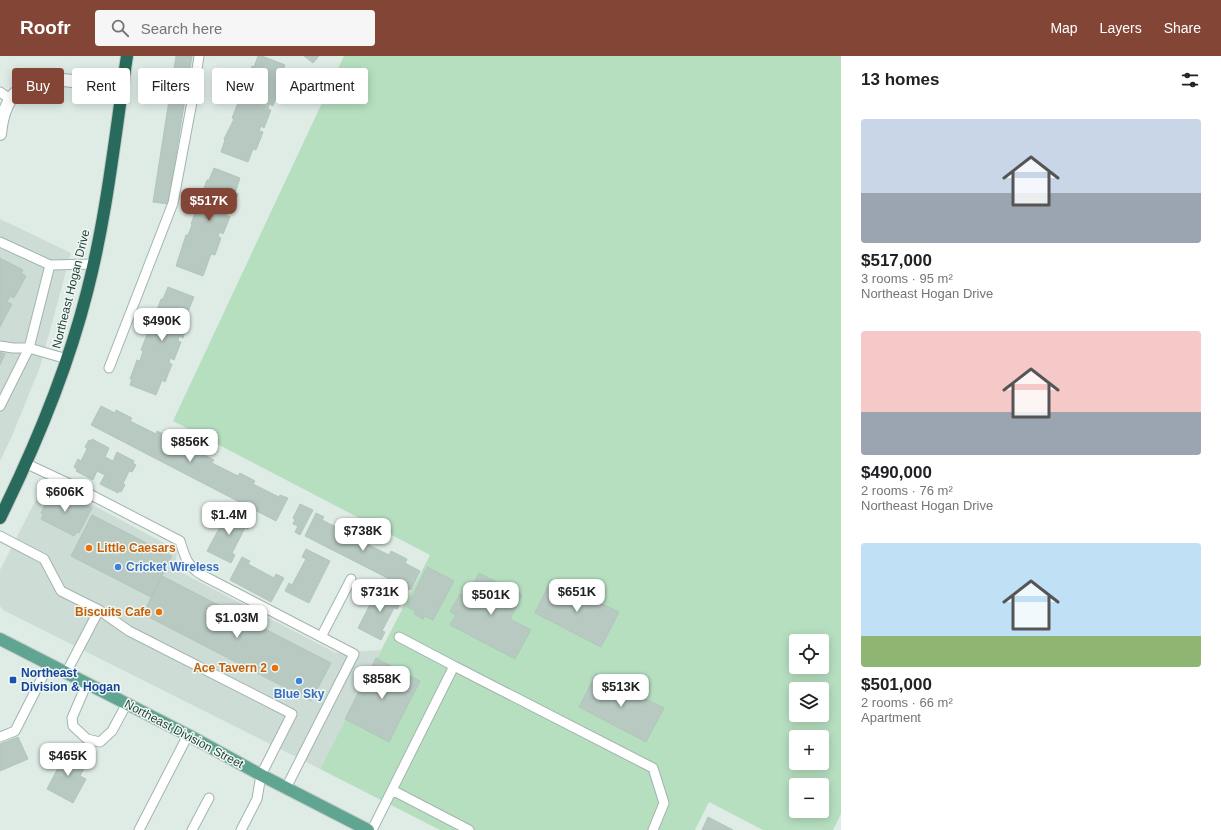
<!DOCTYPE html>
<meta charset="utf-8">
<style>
body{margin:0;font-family:Helvetica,sans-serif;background:#f6f6f6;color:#202124;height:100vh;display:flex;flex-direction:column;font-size:15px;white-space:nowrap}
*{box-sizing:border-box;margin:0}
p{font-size:13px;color:#757577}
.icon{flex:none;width:22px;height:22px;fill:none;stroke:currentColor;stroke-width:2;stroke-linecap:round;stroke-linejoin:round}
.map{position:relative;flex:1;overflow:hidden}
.drawer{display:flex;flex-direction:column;background:#fff;width:380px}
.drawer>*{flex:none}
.top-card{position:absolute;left:12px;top:12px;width:380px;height:36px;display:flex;gap:8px}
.controls{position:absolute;left:789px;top:578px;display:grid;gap:8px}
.controls a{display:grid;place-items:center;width:40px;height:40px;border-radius:4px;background:#fff;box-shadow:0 2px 10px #0003;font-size:20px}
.price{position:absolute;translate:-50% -34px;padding:0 9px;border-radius:8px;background:#fff;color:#222;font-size:13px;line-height:26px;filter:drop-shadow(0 1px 2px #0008)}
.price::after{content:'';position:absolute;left:50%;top:24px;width:12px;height:9px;margin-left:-6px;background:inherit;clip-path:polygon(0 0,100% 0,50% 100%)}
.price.selected{background:#834636;color:#fff}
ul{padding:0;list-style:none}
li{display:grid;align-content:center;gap:8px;height:212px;padding:0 20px}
li span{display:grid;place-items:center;height:124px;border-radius:4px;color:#555}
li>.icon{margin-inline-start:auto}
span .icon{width:72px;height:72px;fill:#fffc;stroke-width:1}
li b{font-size:17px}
h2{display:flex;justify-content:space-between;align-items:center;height:48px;padding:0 20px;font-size:17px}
.chip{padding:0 14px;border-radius:4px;background:#fff;box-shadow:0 2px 10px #0003;font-size:14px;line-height:36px}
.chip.selected{background:#834636;color:#fff}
header{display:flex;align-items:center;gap:24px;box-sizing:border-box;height:56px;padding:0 20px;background:#834636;color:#fff}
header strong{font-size:19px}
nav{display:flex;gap:22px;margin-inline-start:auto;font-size:14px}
.search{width:280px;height:36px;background:#f6f6f6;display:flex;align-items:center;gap:10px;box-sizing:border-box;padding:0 14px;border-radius:4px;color:#757577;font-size:15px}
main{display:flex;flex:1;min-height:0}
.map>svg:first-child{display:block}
</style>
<header>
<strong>Roofr</strong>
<div class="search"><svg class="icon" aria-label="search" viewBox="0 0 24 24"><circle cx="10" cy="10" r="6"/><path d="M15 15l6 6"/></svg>Search here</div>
<nav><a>Map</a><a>Layers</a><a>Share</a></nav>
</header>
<main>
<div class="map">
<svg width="841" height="774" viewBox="0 0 841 774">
<rect width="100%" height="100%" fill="#dfece6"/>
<!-- built -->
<path fill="#cddcd5" d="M0 163 71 197 40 311 12 380 0 405Z
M46 424 177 494 175 513 336 597 381 594 320 713 3 554 0 550V514Z"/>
<!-- green -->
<path fill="#b6dfc0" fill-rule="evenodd" d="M344 0H841V758L833 774H763L709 746 695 774H440L320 713 430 499 173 365ZM796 585H822V611H796ZM796 633H822V659H796ZM796 681H822V707H796ZM796 729H822V755H796Z"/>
<!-- building -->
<path fill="#b7c9c1" stroke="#b1c6bd" d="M176 0H192L168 148 153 146Z
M258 0H262L285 9 276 30 280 31 273 50 269 48 268 53 271 54 264 72 261 70 259 75 263 76 256 94 253 93 248 106 221 96 225 84 224 83 234 63 232 62 241 39 243 40 247 29H245L252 10 254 11Z
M304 0H319L313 7Z
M214 112 240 122 235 137 238 138 231 156 228 155 226 159 230 161 223 178 220 176 218 180 221 182 215 199 211 198 203 220 176 210 186 179H188L192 169 191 168 199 145 201 146 205 136 203 135 207 124H209Z
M0 202 23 214 21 217 26 220 14 242 10 240 7 246 12 248 0 271Z
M168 231 194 241 185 263 189 264 183 282 179 280 178 285 181 286 174 304 170 302 169 307 172 308 165 326 162 324 156 339 130 329 132 323H130L137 304 140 305 143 295 141 294 150 271 152 272 155 262H154L161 243H163Z
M0 296 5 298 0 309Z
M101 350 115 357 116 354 132 362 130 365 156 378 157 375 173 383 171 386 197 399 198 396 214 404 212 407 238 420 240 417 255 425 253 428 279 441 280 439 288 442 276 465 91 369Z
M92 383 109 392 105 401 113 405 117 396 134 405 133 407 136 409 132 416 129 415 123 428 125 429 121 436 119 435 118 437 100 428 105 419 97 415 93 424 76 415 77 413 74 411 78 403 81 405 87 393 85 391 89 384 91 385Z
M53 432 92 452 79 477 77 476 74 480 41 463 43 459 41 457Z
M300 448 313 454 300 479 295 476 298 470 293 468 295 464 293 462Z
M229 454 252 465 248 473 245 472 232 497 235 499 231 507 207 495Z
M316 457 324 461 322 464 348 477 350 474 365 482 363 486 389 499 391 495 407 503 405 507 420 515 411 534 305 480Z
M92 459 172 500 151 541 71 500Z
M306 493 330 505 309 547 285 535 289 527 292 529 306 503 302 501Z
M242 501 250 505 248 508 274 522 276 518 284 522 271 546 230 524Z
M427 511 454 525 433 564 424 560 423 563 414 558 416 555 407 551Z
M479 517 522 539 510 563 531 574 515 603 450 569 456 559 450 556 460 538 467 541Z
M162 520 331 607 311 645 143 558Z
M551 524 619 556 601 591 535 557Z
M379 531 403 543 397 553 394 552 382 575 385 576 381 584 358 572Z
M376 602 420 625 389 686 345 663Z
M596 618 664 652 646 686 579 651Z
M18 681 28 703 0 715V688Z
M62 695 87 707 80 720 86 723 73 747 47 733 58 712 54 709Z
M708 761 733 774H702Z"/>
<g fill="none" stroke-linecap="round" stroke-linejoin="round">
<!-- lane casing -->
<g stroke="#a2b4ad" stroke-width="11">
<path id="lane" d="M0 36 10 43
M0 186 50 209 94 208
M0 290 13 292H29L67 303
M109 312 173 147 192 46 199 0
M0 350 29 292 50 209
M27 408 72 429 180 485C185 501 187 510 202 519L354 598 286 732
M0 480 44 503 61 535 99 554 129 575 292 658 261 719 257 743 241 774
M321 581 351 523
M399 581 454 610
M66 617 99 554
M87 627 72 662 73 670 87 683 100 686 112 675 127 647
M0 681 15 675 49 608
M392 734 469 774
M139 774 188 679
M192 774 209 742
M372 774 454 610 653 712 664 747 653 774"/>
</g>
<!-- street casing -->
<g stroke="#a2b4ad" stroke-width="14">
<path id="street" d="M0 78C7 2 70 25 122 34"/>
</g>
<!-- primary casing -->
<g stroke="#c0c9c6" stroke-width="14">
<path id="primary" d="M0 583 188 679 261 719 368 774"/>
</g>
<!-- highway casing -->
<g stroke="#c0c9c6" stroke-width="14">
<path id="highway" d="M0 462C36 389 67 315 87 236 107 159 115 79 127 0"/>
</g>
<!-- lane -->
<use href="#lane" stroke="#fff" stroke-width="9"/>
<!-- street -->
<use href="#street" stroke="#fff" stroke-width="12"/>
<!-- primary -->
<use href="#primary" stroke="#60a592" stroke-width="12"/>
<!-- highway -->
<use href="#highway" stroke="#286b5c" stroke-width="12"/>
</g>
<!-- markers -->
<g fill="#e8710a" stroke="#f0f8f4" stroke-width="1.5">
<circle cx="89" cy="492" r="4"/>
<circle cx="159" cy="556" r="4"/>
<circle cx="275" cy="612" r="4"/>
</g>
<g fill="#3f7fe0" stroke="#f0f8f4" stroke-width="1.5">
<circle cx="118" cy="511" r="4"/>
<circle cx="299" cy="625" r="4"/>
</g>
<rect fill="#1a4fb4" stroke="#f0f8f4" stroke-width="1.5" x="9" y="620" width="8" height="8" rx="2"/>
<g text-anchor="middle" stroke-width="3" stroke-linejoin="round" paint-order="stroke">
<!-- street labels -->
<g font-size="12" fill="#1f3d34" stroke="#f0f8f4">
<text transform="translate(71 233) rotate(-76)" y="4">Northeast Hogan Drive</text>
<text transform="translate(184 678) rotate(28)" y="4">Northeast Division Street</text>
</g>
<!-- food labels -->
<g font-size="12" font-weight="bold" fill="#c56008" stroke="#f0f8f4" text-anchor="end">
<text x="97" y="496" text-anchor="start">Little Caesars</text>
<text x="151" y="560">Biscuits Cafe</text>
<text x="267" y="616">Ace Tavern 2</text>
</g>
<!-- shop labels -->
<g font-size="12" font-weight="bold" fill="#366cbe" stroke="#f0f8f4" text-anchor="start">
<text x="126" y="515">Cricket Wireless</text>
<text x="299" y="642" text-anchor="middle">Blue Sky</text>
</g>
<!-- transit labels -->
<g font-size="12" font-weight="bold" fill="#164399" stroke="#f0f8f4" text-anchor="start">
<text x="21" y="621">Northeast<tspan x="21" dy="14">Division &amp; Hogan</tspan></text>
</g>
</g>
</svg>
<div class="controls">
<a><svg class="icon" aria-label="locate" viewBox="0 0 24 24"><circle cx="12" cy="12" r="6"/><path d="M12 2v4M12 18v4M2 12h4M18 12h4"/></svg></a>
<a><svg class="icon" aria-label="layers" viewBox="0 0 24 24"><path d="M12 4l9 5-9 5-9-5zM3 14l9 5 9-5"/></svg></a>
<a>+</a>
<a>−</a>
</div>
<b class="price selected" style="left:209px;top:166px">$517K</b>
<b class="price" style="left:162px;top:286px">$490K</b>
<b class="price" style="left:190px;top:407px">$856K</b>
<b class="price" style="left:65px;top:457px">$606K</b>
<b class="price" style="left:229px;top:480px">$1.4M</b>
<b class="price" style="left:363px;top:496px">$738K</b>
<b class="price" style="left:380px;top:557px">$731K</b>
<b class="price" style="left:577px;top:557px">$651K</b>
<b class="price" style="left:491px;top:560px">$501K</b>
<b class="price" style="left:237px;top:583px">$1.03M</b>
<b class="price" style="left:382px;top:644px">$858K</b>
<b class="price" style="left:621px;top:652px">$513K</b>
<b class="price" style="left:68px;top:721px">$465K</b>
<div class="top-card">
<a class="chip selected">Buy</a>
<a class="chip">Rent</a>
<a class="chip">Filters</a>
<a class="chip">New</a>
<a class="chip">Apartment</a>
</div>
</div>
<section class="drawer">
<h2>13 homes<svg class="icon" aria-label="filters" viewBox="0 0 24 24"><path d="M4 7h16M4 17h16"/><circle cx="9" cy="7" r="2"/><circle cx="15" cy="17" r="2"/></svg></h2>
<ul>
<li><span style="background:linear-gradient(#c9d6e8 60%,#9aa5b1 0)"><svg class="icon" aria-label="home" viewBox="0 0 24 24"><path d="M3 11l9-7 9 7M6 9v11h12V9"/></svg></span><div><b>$517,000</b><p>3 rooms · 95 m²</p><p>Northeast Hogan Drive</p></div></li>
<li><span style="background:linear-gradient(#f6c9c9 65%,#9aa5b1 0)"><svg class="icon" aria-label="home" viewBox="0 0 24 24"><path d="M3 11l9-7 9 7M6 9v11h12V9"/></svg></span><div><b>$490,000</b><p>2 rooms · 76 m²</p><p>Northeast Hogan Drive</p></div></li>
<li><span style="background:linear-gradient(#bfe0f5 75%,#8fb573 0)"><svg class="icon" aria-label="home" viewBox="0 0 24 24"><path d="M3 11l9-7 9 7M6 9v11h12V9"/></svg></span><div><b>$501,000</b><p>2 rooms · 66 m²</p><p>Apartment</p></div></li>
</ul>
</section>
</main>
